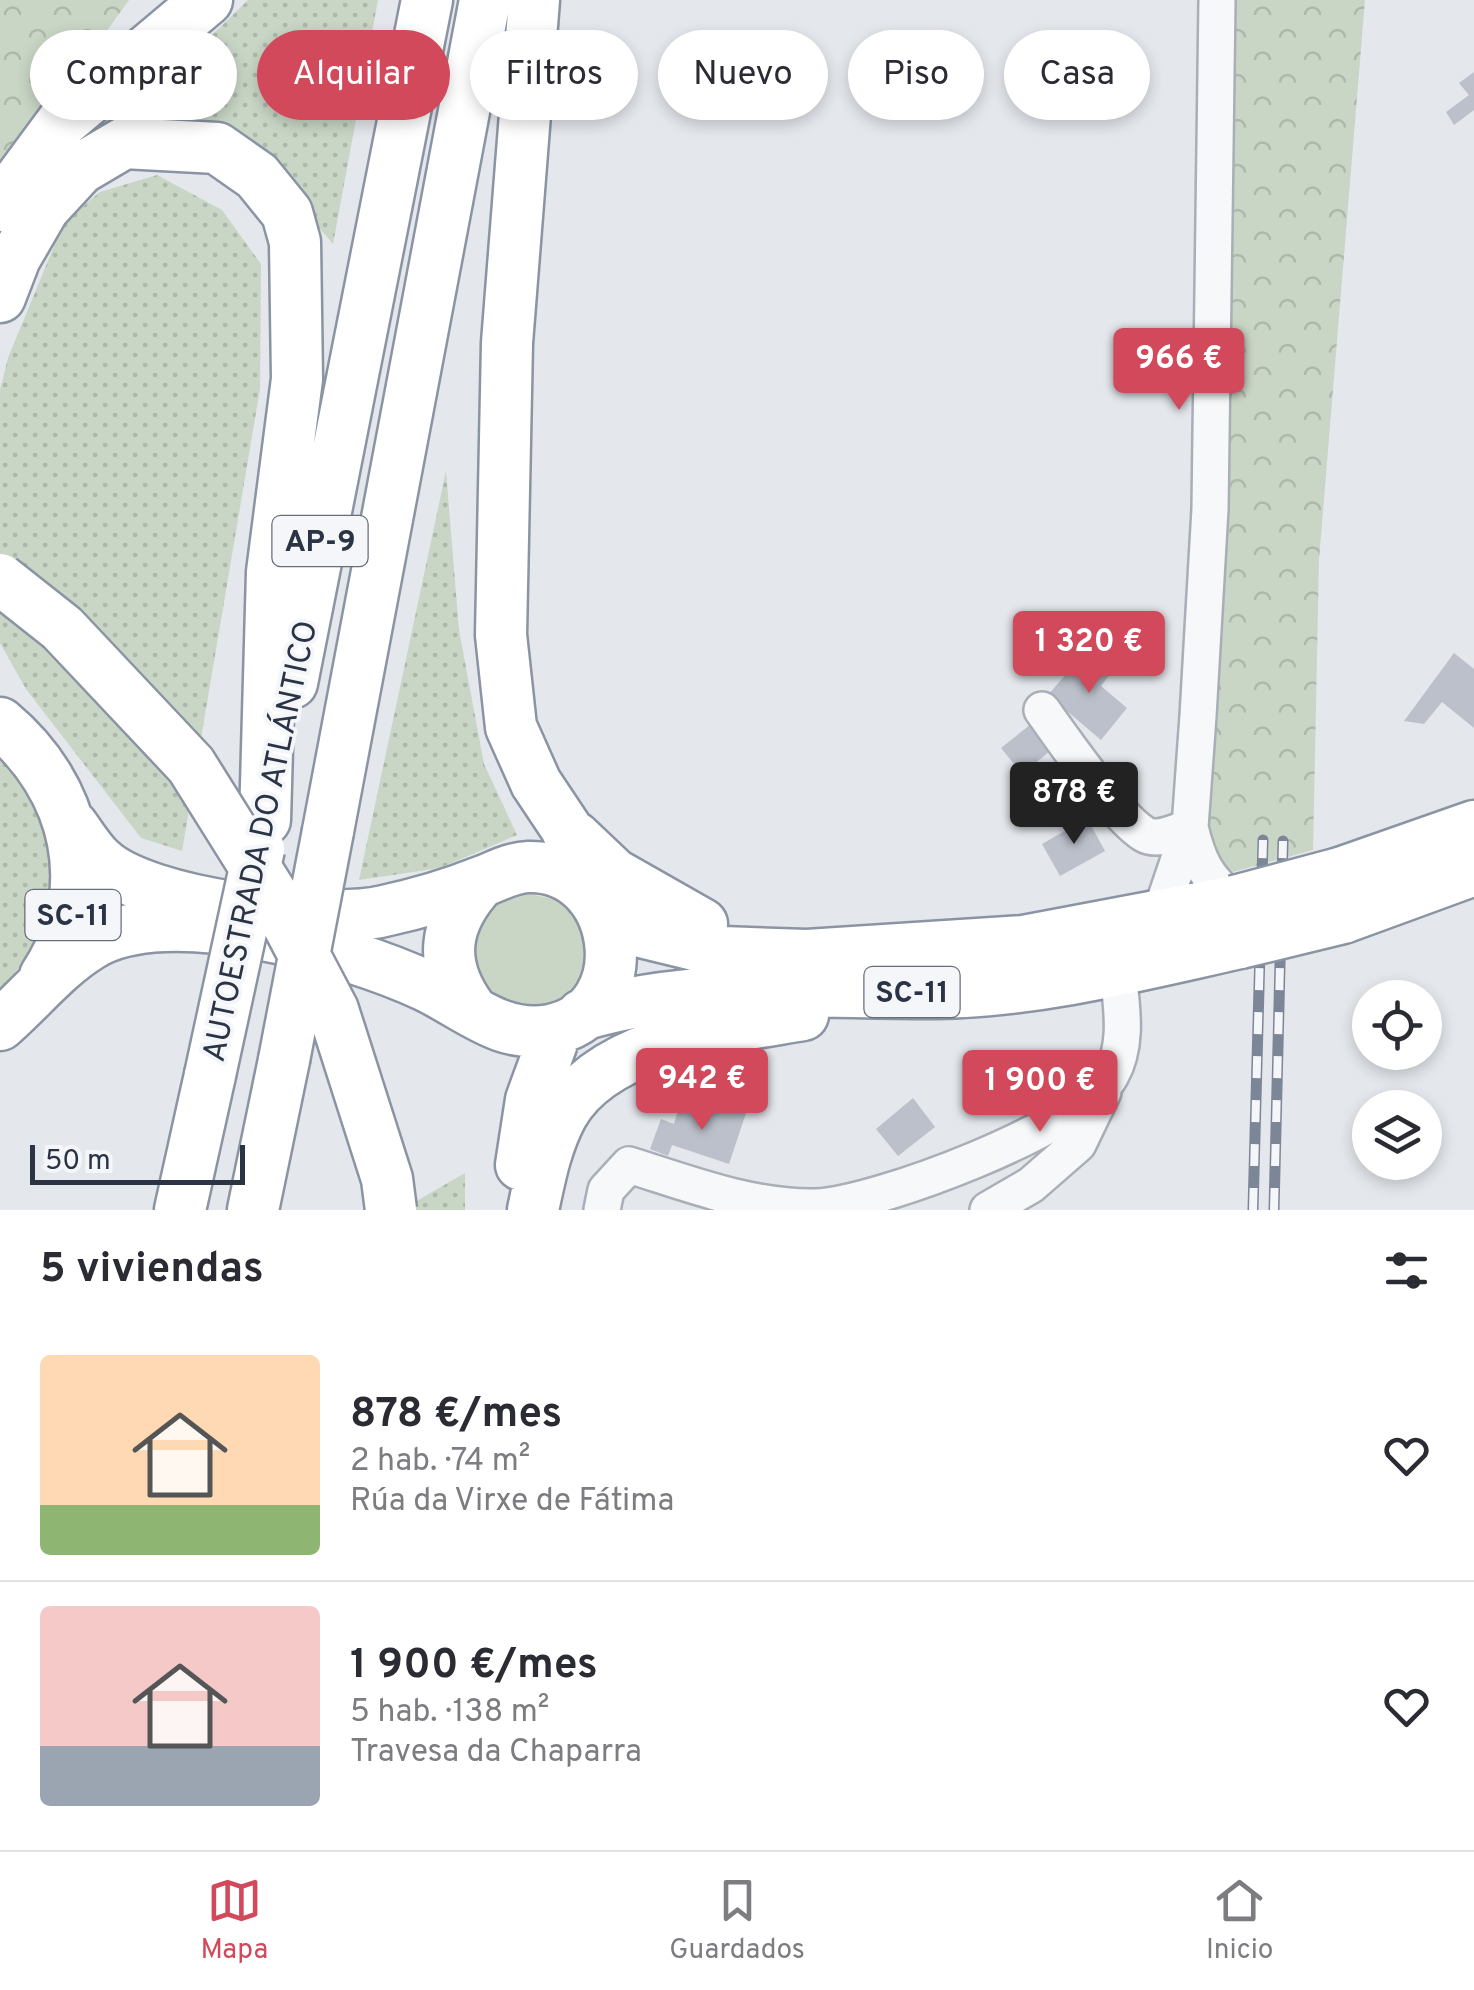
<!DOCTYPE html>
<html lang="es">
<meta charset="utf-8">
<style>
body{margin:0;font-family:Overpass,sans-serif;background:#f2f2f3;color:#2b2b33;height:100vh;display:flex;flex-direction:column;font-size:38px;white-space:nowrap}
*{box-sizing:border-box;margin:0}
p{font-size:32px;color:#7c7c81}
.icon{flex:none;width:55px;height:55px;fill:none;stroke:currentColor;stroke-width:2;stroke-linecap:round;stroke-linejoin:round}
.map{position:relative;height:1210px;overflow:hidden}
.side{display:flex;flex-direction:column;background:#fff;flex:1}
.side>*{flex:none}
.banner{position:absolute;left:30px;top:30px;width:1415px;height:90px;display:flex;gap:20px}
.fabs{position:absolute;left:1352px;top:980px;display:grid;gap:20px}
.fabs a{display:grid;place-items:center;width:90px;height:90px;border-radius:50%;background:#fff;box-shadow:0 5px 15px #0003;font-size:50px}
.scale{position:absolute;left:30px;bottom:25px;width:215px;box-sizing:border-box;padding-left:10px;border:5px solid #2b3445;border-top:0;font-size:28px;line-height:35px;white-space:nowrap;color:#2b3445;-webkit-text-stroke:8px #f4f6f9;paint-order:stroke}
.price{position:absolute;translate:-50% -85px;padding:0 22px;border-radius:10px;background:#d1495b;color:#fff;font-size:32px;line-height:65px;filter:drop-shadow(0 2px 5px #0008)}
.price::after{content:'';position:absolute;left:50%;top:60px;width:30px;height:22px;margin-left:-15px;background:inherit;clip-path:polygon(0 0,100% 0,50% 100%)}
.price.active{background:#222;color:#fff}
ul{padding:0;list-style:none}
li{display:flex;align-items:center;gap:30px;height:250px;padding:0 40px}
li+li{border-top:2px solid #e1e1e2}
li span{display:grid;place-items:center;flex:none;width:280px;height:200px;border-radius:10px;color:#555}
li>.icon{margin-inline-start:auto}
span .icon{width:120px;height:120px;fill:#fffc;stroke-width:1}
li b{font-size:42px}
h2{display:flex;justify-content:space-between;align-items:center;height:120px;padding:0 40px;font-size:42px}
.pill{padding:0 35px;border-radius:45px;background:#fff;box-shadow:0 5px 15px #0003;font-size:35px;line-height:90px}
.pill.active{background:#d1495b;color:#fff}
.dock{display:flex;justify-content:space-around;align-items:center;height:140px;border-top:2px solid #e1e1e2;background:#fff;font-size:28px;color:#7c7c81}
.dock a{display:grid;justify-items:center;gap:5px}
.dock .active{color:#d1495b}
.map>svg:first-child{display:block}
</style>
<div class="map">
<svg width="1474" height="1210" viewBox="0 0 1474 1210">
<defs>
<pattern id="grass-dots" width="8" height="8" patternUnits="userSpaceOnUse" patternTransform="scale(2.5)"><rect width="8" height="8" fill="#c9d6c5"/><path d="M2 2h.1M6 6h.1" fill="none" stroke="#adb8ab" stroke-width="1.8" stroke-linecap="round"/></pattern>
<pattern id="forest-crowns" width="20" height="18" patternUnits="userSpaceOnUse" patternTransform="scale(2.5)"><rect width="20" height="18" fill="#c9d6c5"/><path d="M2 6a3 3 0 1 1 6 0M12 15a3 3 0 1 1 6 0" fill="none" stroke="#adb8ab"/></pattern>
</defs>
<rect width="100%" height="100%" fill="#e4e7ec"/>
<!-- grass -->
<path fill="url(#grass-dots)" d="M248 0H378L333 244C239 134 222 93 70 140L206 41Z
M157 175 222 210 261 264 260 389 182 851 141 838 26 689 0 643V390L8 358 64 222 100 192Z
M446 471 459 630 484 764 517 835 440 868 359 880Z
M0 751C11 765 25 779 33 795 65 856 53 942 0 988Z
M465 1173V1210H401Z"/>
<!-- forest -->
<path fill="url(#forest-crowns)" d="M0 0H129L0 179Z
M1229 0H1365L1319 560 1313 850 1229 873 1202 834Z"/>
<!-- garden -->
<path fill="#c9d6c5" d="M529 894 559 900 586 919 592 982 541 1015 488 1003 462 955 491 905Z"/>
<!-- building -->
<path fill="#bbc0ca" d="M1474 72V110L1454 125 1446 112 1469 95 1459 83Z
M1086 651 1111 673 1101 686 1127 708 1101 740 1048 695Z
M1454 653 1474 669V728L1442 702 1424 724 1404 721Z
M1036 720 1056 746 1022 774 1001 748Z
M1087 818 1105 851 1060 876 1042 844Z
M913 1098 935 1127 898 1156 876 1129Z
M712 1102 746 1113 729 1164 672 1145 668 1156 650 1149 661 1119 674 1124 679 1107 707 1117Z"/>
<g fill="none" stroke-linecap="round" stroke-linejoin="round">
<!-- minor casing -->
<g stroke="#a9aeb7" stroke-width="40">
<path id="minor" d="M1042 710C1062 738 1117 818 1144 834 1157 842 1176 832 1190 827
M1190 827C1198 861 1207 880 1235 901
M1160 915 1190 827 1198 716 1210 509 1217 0
M602 1210 606 1190 629 1165C690 1184 751 1208 815 1207 873 1206 1084 1127 1111 1075 1129 1043 1121 1005 1118 970
M988 1210 1031 1185 1078 1144 1103 1092"/>
</g>
<!-- highway casing -->
<g stroke="#8b94a3" stroke-width="55">
<path id="highway" d="M534 0 507 343 501 635 511 727 536 783 566 828 595 899
M0 206 62 122 207 0
M0 297 15 258 44 208 80 169 124 143 217 148 257 176 287 213 295 242 297 379 272 572 265 820
M292 683 427 0
M0 723C77 787 102 889 45 976
M328 831 485 0
M575 837 614 874 702 924
M1340 873 1474 826
M604 912 645 933 723 952 807 955 1023 941 1235 901
M1343 918 1474 870
M471 1009C438 964 443 923 481 882
M582 1015C699 980 818 994 939 993 1040 991 1141 965 1240 943
M0 1025C29 1000 57 965 90 945 166 897 350 950 426 986 468 1006 501 1039 550 1030 644 1013 623 864 528 867 509 868 496 877 478 883 448 895 416 904 384 911 324 925 145 905 100 861 89 851 81 837 72 825
M521 1165 531 1100 557 1029
M180 1210 210 1075
M253 1210 284 1060
M533 1210C540 1177 546 1145 562 1115 603 1041 727 1028 803 1015"/>
</g>
<!-- minor -->
<use href="#minor" stroke="#f7f8fa" stroke-width="35"/>
<!-- highway -->
<use href="#highway" stroke="#fff" stroke-width="50"/>
<!-- rail casing -->
<g stroke="#7d8696" stroke-width="11">
<path id="rail" d="M1253 1210 1263 840
M1274 1210 1283 841"/>
</g>
<!-- rail -->
<use href="#rail" stroke="#f4f6f9" stroke-width="8" stroke-dasharray="22" stroke-linecap="butt"/>
<!-- highway-bridge casing -->
<g stroke="#8b94a3" stroke-width="55" stroke-linecap="butt">
<path id="highway-bridge" d="M0 579 62 628 191 765 273 896 333 1010 387 1179 391 1210
M1235 901 1340 873
M1240 943 1343 918
M284 1060 328 831
M210 1075 259 849"/>
</g>
<!-- highway-bridge -->
<use href="#highway-bridge" stroke="#fff" stroke-width="50"/>
</g>
<g text-anchor="middle" stroke-width="8" stroke-linejoin="round" paint-order="stroke">
<!-- shield labels -->
<g fill="#f4f6f9" stroke="#676e7b" stroke-width="2.5">
<rect x="272.5" y="516" width="95" height="50" rx="8"/>
<rect x="25.5" y="890" width="95" height="50" rx="8"/>
<rect x="864.5" y="967" width="95" height="50" rx="8"/>
</g>
<g font-size="30" font-weight="bold" fill="#2b3445">
<text x="320" y="551">AP-9</text>
<text x="73" y="925">SC-11</text>
<text x="912" y="1002">SC-11</text>
</g>
<!-- street labels -->
<g font-size="32" fill="#2b3445" stroke="#f4f6f9">
<text transform="translate(259 841) rotate(-78)" y="11">AUTOESTRADA DO ATLÁNTICO</text>
</g>
</g>
</svg>
<div class="fabs">
<a><svg class="icon" aria-label="locate" viewBox="0 0 24 24"><circle cx="12" cy="12" r="6"/><path d="M12 2v4M12 18v4M2 12h4M18 12h4"/></svg></a>
<a><svg class="icon" aria-label="layers" viewBox="0 0 24 24"><path d="M12 4l9 5-9 5-9-5zM3 14l9 5 9-5"/></svg></a>
</div>
<div class="scale">50 m</div>
<b class="price" style="left:1179px;top:413px">966 €</b>
<b class="price" style="left:1089px;top:696px">1 320 €</b>
<b class="price active" style="left:1074px;top:847px">878 €</b>
<b class="price" style="left:702px;top:1133px">942 €</b>
<b class="price" style="left:1040px;top:1135px">1 900 €</b>
<div class="banner">
<a class="pill">Comprar</a>
<a class="pill active">Alquilar</a>
<a class="pill">Filtros</a>
<a class="pill">Nuevo</a>
<a class="pill">Piso</a>
<a class="pill">Casa</a>
</div>
</div>
<section class="side">
<h2>5 viviendas<svg class="icon" aria-label="filters" viewBox="0 0 24 24"><path d="M4 7h16M4 17h16"/><circle cx="9" cy="7" r="2"/><circle cx="15" cy="17" r="2"/></svg></h2>
<ul>
<li><span style="background:linear-gradient(#ffd9b3 75%,#8fb573 0)"><svg class="icon" aria-label="home" viewBox="0 0 24 24"><path d="M3 11l9-7 9 7M6 9v11h12V9"/></svg></span><div><b>878 €/mes</b><p>2 hab. · 74 m²</p><p>Rúa da Virxe de Fátima</p></div><svg class="icon" aria-label="heart" viewBox="0 0 24 24"><path d="M12 20l-8-8c-3-5 5-10 8-4 3-6 11-1 8 4z"/></svg></li>
<li><span style="background:linear-gradient(#f6c9c9 70%,#9aa5b1 0)"><svg class="icon" aria-label="home" viewBox="0 0 24 24"><path d="M3 11l9-7 9 7M6 9v11h12V9"/></svg></span><div><b>1 900 €/mes</b><p>5 hab. · 138 m²</p><p>Travesa da Chaparra</p></div><svg class="icon" aria-label="heart" viewBox="0 0 24 24"><path d="M12 20l-8-8c-3-5 5-10 8-4 3-6 11-1 8 4z"/></svg></li>
</ul>
</section>
<nav class="dock">
<a class="active"><svg class="icon" aria-label="map" viewBox="0 0 24 24"><path d="M3 6l6-2 6 2 6-2v14l-6 2-6-2-6 2zM9 4v14M15 6v14"/></svg>Mapa</a>
<a><svg class="icon" aria-label="saved" viewBox="0 0 24 24"><path d="M7 4h10v16l-5-4-5 4z"/></svg>Guardados</a>
<a><svg class="icon" aria-label="home" viewBox="0 0 24 24"><path d="M3 11l9-7 9 7M6 9v11h12V9"/></svg>Inicio</a>
</nav>
